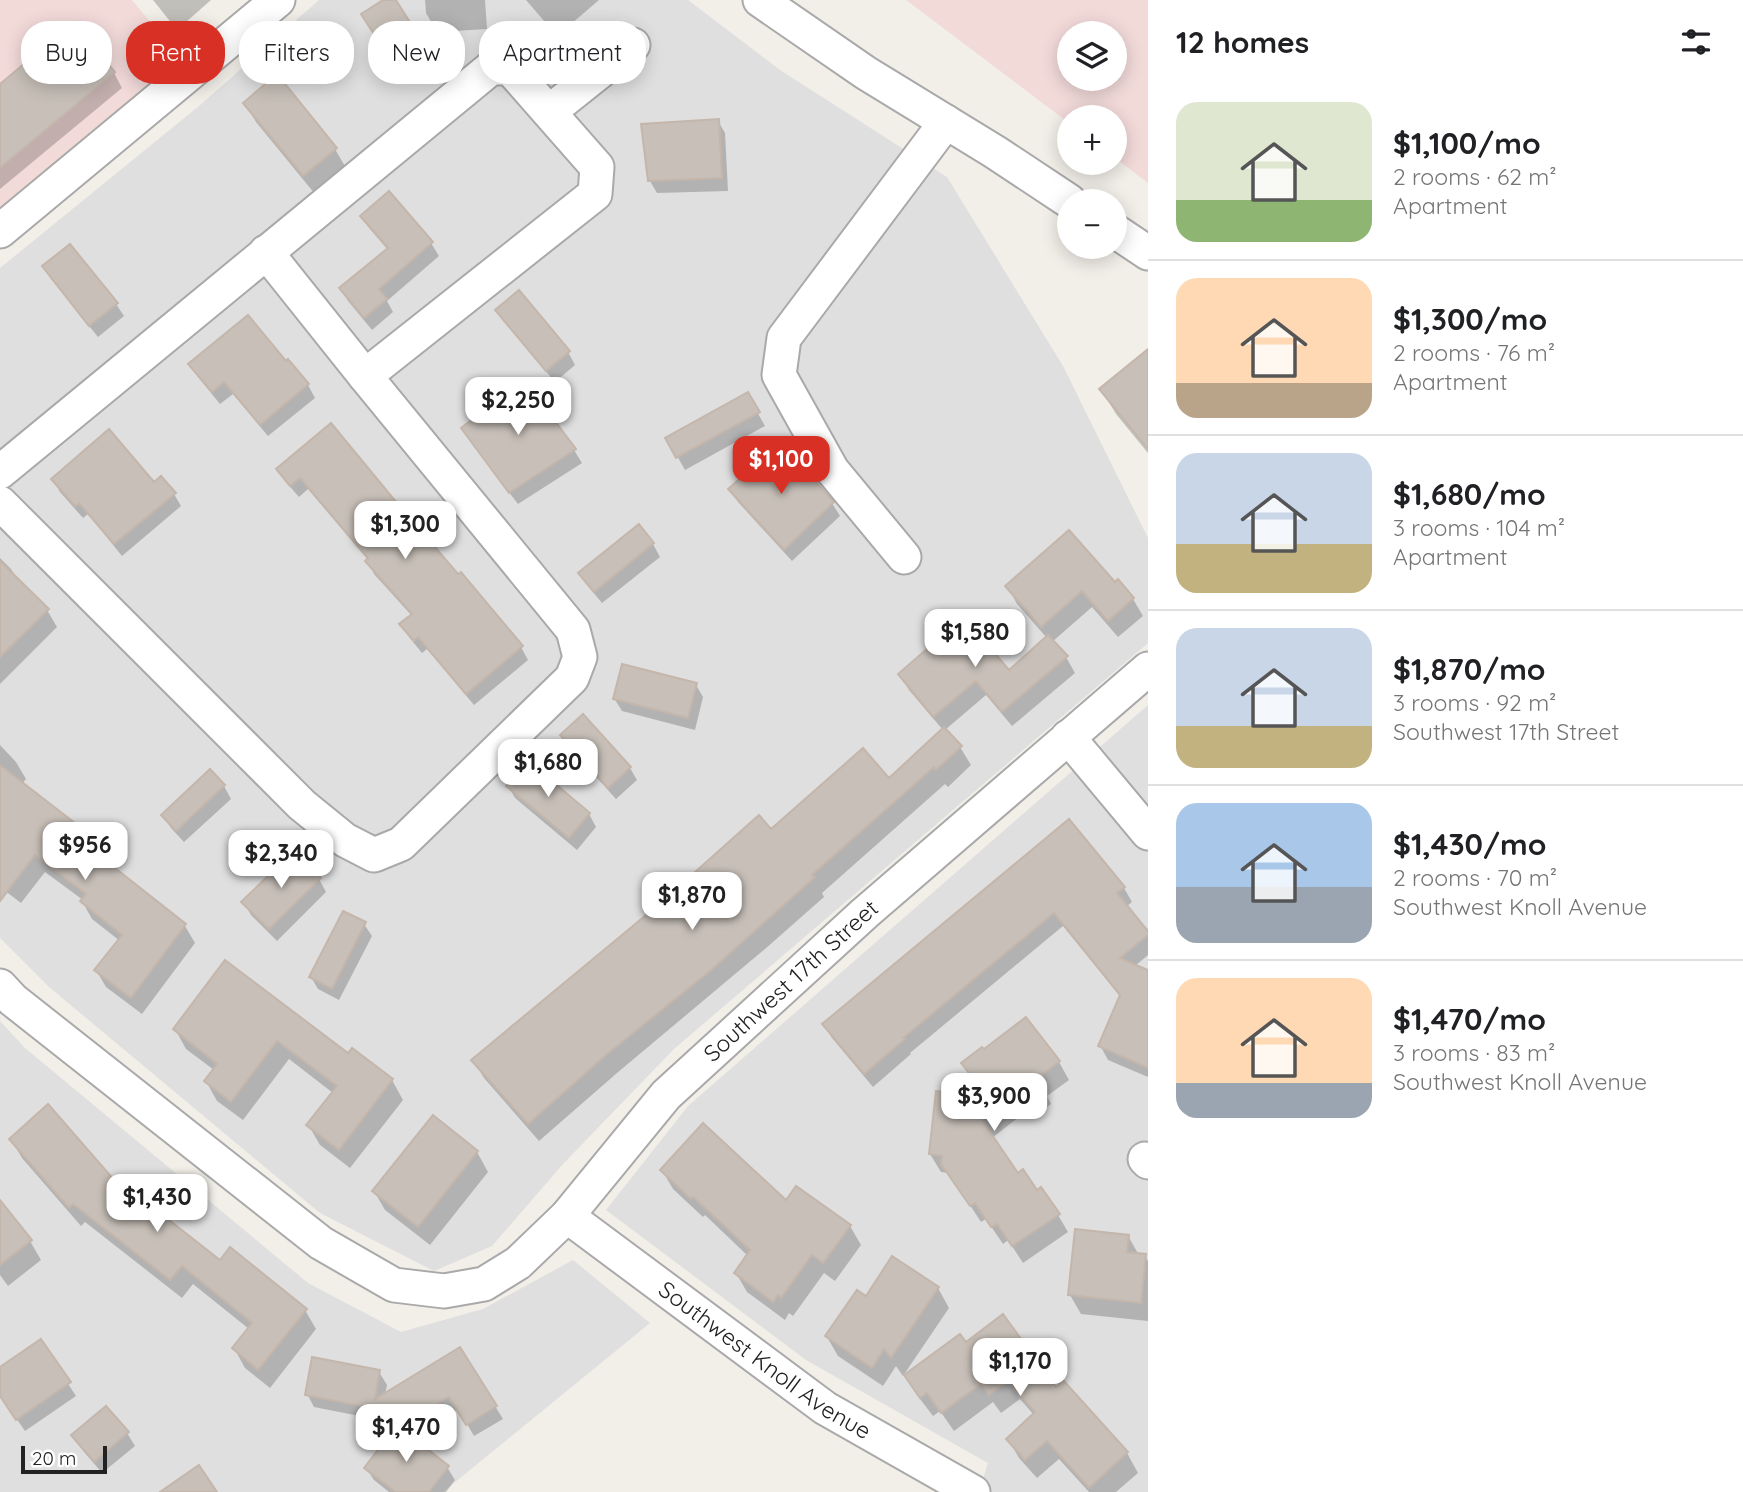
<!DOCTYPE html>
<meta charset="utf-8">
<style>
body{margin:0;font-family:Quicksand,sans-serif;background:#f6f6f6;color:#202124;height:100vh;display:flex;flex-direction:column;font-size:26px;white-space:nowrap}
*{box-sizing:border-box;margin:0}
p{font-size:23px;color:#757577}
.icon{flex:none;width:38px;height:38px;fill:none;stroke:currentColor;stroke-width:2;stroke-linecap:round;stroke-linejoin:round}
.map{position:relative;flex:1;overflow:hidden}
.side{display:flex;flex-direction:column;background:#fff;width:595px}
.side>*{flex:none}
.top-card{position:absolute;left:21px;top:21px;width:665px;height:63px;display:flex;gap:14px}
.tools{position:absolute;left:1057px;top:21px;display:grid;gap:14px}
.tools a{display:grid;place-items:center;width:70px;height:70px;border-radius:50%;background:#fff;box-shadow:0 4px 18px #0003;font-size:35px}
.scale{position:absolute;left:21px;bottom:18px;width:86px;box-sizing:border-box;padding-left:7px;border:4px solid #222;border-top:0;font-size:19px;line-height:24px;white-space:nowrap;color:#222;-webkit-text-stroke:5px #fff;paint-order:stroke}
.price{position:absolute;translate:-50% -60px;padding:0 16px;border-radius:14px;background:#fff;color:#222;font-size:23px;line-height:46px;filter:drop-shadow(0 2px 4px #0008)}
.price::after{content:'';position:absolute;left:50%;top:42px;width:21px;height:16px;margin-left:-10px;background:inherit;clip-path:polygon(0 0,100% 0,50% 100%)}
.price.on{background:#d93025;color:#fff}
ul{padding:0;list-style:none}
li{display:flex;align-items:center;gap:21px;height:175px;padding:0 28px}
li+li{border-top:2px solid #e0e0e0}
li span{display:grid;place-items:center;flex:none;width:196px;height:140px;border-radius:21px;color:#555}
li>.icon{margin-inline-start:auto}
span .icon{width:84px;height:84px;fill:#fffc;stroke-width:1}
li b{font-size:30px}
h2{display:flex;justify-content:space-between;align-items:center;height:84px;padding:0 28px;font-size:30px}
.tag{padding:0 24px;border-radius:28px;background:#fff;box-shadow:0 4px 18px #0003;font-size:24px;line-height:63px}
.tag.on{background:#d93025;color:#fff}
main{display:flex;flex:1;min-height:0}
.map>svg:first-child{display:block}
</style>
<main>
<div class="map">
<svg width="1148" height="1492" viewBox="0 0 1148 1492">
<rect width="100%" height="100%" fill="#f2efe9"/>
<!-- residential -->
<path fill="#e0dfdf" d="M319 0H688L780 70 947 177 1063 366 1148 538V643L674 1049 563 1164 492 1246 434 1271 320 1213 49 987 0 938V268L199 106Z
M1148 705V1492H979L988 1463 806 1360 606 1210 688 1106Z
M0 1021 25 1048 308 1283 401 1332 483 1309 573 1260 650 1323 443 1492H0Z"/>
<!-- commercial -->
<path fill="#f2dad9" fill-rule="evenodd" d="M0 0H132L182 60 0 213Z
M906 0H1148V183L1115 158V117H1069V123ZM1069 33H1115V79H1069Z"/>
<!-- shadow -->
<path fill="#0003" d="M153 0H211L177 30Z
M386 0H393L434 65 406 82 371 27Z
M425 0H485L487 29 437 32 426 13Z
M526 0H599L557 36Z
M74 25 114 73 122 88 0 189V86Z
M245 103 335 149 346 168 315 194 256 122Z
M718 121 725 133 728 191 657 193 650 181Z
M362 216 431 243 439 256 387 301 393 312 372 330 348 301 341 289 388 250 370 229Z
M44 267 116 304 124 316 98 337 51 279Z
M497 311 568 352 575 365 555 382 505 323Z
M1148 351V453L1116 414 1101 389Z
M288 362 308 385 315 398 268 436 233 394 220 404 198 377 191 365 285 364Z
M747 394 765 426 685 470 667 438Z
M463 428 574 450 582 463 518 504 470 441Z
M279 470 390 498 521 647 528 660 474 705 427 649 422 653 409 637 402 625 412 616 374 574 368 560 308 489 299 497 286 482Z
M53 479 154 484 174 494 181 506 122 556 88 514 83 518 60 492Z
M730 490 832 503 840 516 792 561 738 502Z
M639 527 653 544 660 557 602 603 588 586 581 573Z
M0 558 11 569 18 580 47 610 57 627 0 684Z
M1118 582 1133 599 1143 616 1118 637 1092 607 1052 642 1066 657 1075 673 1012 726 986 695 945 730 960 747 971 765 948 787 945 784 822 893 824 897 765 949 617 1073 539 1141 484 1078 473 1060 771 831 889 780 943 730 909 690 900 674 1009 673 1047 638 1017 604 1008 587 1115 585Z
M696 685 703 697 695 730 622 711 614 698Z
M562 735 630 768 637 780 616 799 570 748Z
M0 745 16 762 26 779 22 784 101 845 111 862 109 866 185 926 195 943 142 1014 106 987 96 970 120 941 92 919 82 901 83 900 45 872 21 903 0 887Z
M210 772 224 786 231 799 184 842 171 828 163 815Z
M508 786 589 814 596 827 577 850 515 798Z
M1069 821 1124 888 1132 902 1126 907 1148 934V955L1135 966 1148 972V1077L1108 1060 1100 1045 1121 997 1063 926 910 1053 911 1054 873 1087 832 1038 824 1024Z
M319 879 326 892 277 941 251 915 244 903Z
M364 924 372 936 339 1000 318 989 311 977Z
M225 963 348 1055 392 1080 403 1100 350 1168 320 1145 309 1126 333 1093 289 1059 243 1120 217 1101 206 1081 214 1070 186 1049 175 1029Z
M1026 1020 1059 1062 1069 1080 1047 1096 1051 1104 1033 1118 1024 1113 992 1138 1018 1176 1058 1215 1068 1232 1023 1263 1008 1240 1003 1244 986 1219 981 1222 949 1173 941 1172 930 1154 988 1099 974 1081 964 1063 984 1052Z
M433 1117 477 1152 488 1172 430 1245 385 1210 374 1191Z
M11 1139 128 1199 220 1263 305 1310 316 1329 270 1388 245 1368 234 1348 249 1329 193 1284 182 1298 85 1222 81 1226 22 1158Z
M662 1170 786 1203 850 1226 861 1245 835 1281 824 1273 793 1316 789 1313 785 1320 747 1292 736 1273 748 1256 705 1215 703 1217 673 1189Z
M0 1203 30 1241 41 1260 8 1286 0 1275Z
M1128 1236 1139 1255 1145 1256 1148 1261V1321L1081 1314 1070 1295Z
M938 1288 949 1308 903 1376 896 1366 883 1386 838 1356 827 1337 866 1298Z
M40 1341 76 1396 25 1431 0 1395V1369Z
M965 1344 1056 1389 1063 1383 1127 1453 1138 1473 1116 1492H1089L1059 1459 1037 1478 1019 1458 1008 1439 1034 1415 1020 1399 1001 1413 993 1402 954 1431 940 1411 933 1416 917 1395 906 1376Z
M460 1349 503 1419 474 1436 458 1409 425 1429 314 1407 307 1394 379 1372 387 1385 385 1395Z
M106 1408 127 1433 135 1446 102 1473 81 1448 74 1435Z
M447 1467 455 1480 446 1492H389L374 1480 366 1468Z"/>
<!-- building -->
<path fill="#c7bfb8" stroke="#c4b6ab" stroke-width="2" d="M383 0H396L428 51 398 71 361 14Z
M74 22 115 72 0 168V84Z
M277 74 337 148 303 176 243 103Z
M719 119 722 178 648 181 641 124Z
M389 191 433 242 379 289 387 299 364 318 339 288 388 248 360 216Z
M70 244 118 303 89 326 42 266Z
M519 290 570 351 546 371 495 310Z
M248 315 286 361 288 359 309 384 260 425 224 382 212 392 188 364Z
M1148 349V449L1099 389Z
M524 380 576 449 509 493 461 428Z
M748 392 760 412 676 458 665 438Z
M331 423 392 497 458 574 461 572 523 646 466 694 418 637 414 641 399 624 412 614 365 561 368 558 300 478 290 486 276 469Z
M109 429 154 482 161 476 176 493 114 544 79 503 75 506 51 479Z
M780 443 834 502 784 550 728 489Z
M639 524 654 543 594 592 578 573Z
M1069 530 1115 582 1118 579 1134 598 1108 621 1082 591 1041 627 1005 586Z
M0 561 49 609 0 657Z
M964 617 1009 670 1048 635 1068 656 1002 712 976 681 933 717 898 674Z
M622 664 697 683 688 718 613 699Z
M583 714 631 767 608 788 560 735Z
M944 727 962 746 936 770 934 767 812 875 815 877 710 971 606 1055 528 1124 471 1060 657 906 759 815 771 829 863 748 889 778Z
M527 760 590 813 569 838 506 786Z
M0 765 102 844 96 853 186 924 131 998 94 970 122 935 80 901 86 894 35 855 0 901Z
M210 769 225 785 176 831 161 815Z
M1069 819 1125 887 1117 893 1148 931V935L1120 958 1148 970V1068L1098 1046 1120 995 1054 913 903 1038 905 1039 864 1074 822 1024Z
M294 851 321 878 269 929 241 902Z
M343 911 366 922 332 989 309 977Z
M225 960 348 1053 352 1048 393 1079 339 1150 306 1125 337 1086 277 1041 231 1102 204 1081 217 1064 173 1029Z
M1026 1017 1060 1061 1037 1078 1043 1086 1022 1101 1013 1096 982 1120 1018 1173 1023 1169 1037 1190 1041 1187 1060 1214 1012 1246 997 1224 991 1227 975 1203 970 1206 941 1164 942 1156 929 1154 936 1091 988 1097 961 1063 982 1047 984 1049Z
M48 1104 128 1196 132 1191 220 1260 230 1247 307 1309 258 1370 232 1348 252 1323 182 1266 170 1280 73 1204 69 1208 9 1139Z
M433 1115 478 1151 418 1227 372 1191Z
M703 1123 786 1200 796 1186 851 1225 823 1263 812 1255 781 1298 778 1295 773 1302 734 1273 750 1250 693 1197 691 1199 660 1170Z
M0 1200 32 1240 0 1265Z
M1075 1229 1129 1235 1127 1252 1146 1254 1141 1303 1068 1295Z
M892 1256 939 1287 891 1358 884 1349 872 1368 825 1336 857 1290 866 1296Z
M1003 1314 1056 1387 1063 1380 1128 1452 1089 1488 1047 1441 1025 1460 1006 1439 1035 1412 1008 1381 989 1395 981 1384 941 1413 927 1393 920 1398 904 1375 960 1334 966 1342Z
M41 1339 71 1382 16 1420 0 1396V1367Z
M460 1347 497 1406 466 1425 449 1397 417 1417 305 1395 312 1357 380 1370 375 1399Z
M106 1406 129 1432 94 1462 71 1435Z
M397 1425 449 1466 429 1492H396L364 1468Z
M199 1465 217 1492H160Z"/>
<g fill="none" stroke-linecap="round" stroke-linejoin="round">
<!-- minor casing -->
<g stroke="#a9a9a9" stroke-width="37">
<g id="minor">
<path d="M760 0 866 73 995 152 1069 201"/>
<path d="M549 112 633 45"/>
<path d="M0 231 278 0"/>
<path d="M1115 231 1148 253"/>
<path d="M0 472 491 68H510L597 167 595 194 365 376"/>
<path d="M0 503 302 805 345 840 374 855 401 844 572 678 580 657 573 630 365 376 266 252"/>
<path d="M904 557 832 470 779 375 784 338 946 122"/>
<path d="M1068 737 1148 833"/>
<path id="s1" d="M0 986 13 1000 321 1243 394 1285 444 1291 484 1284 518 1263 567 1216 666 1095 865 913 1148 669"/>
<path d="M1145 1159 1148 1162"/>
<path id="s2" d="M567 1216 825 1408 973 1492"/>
</g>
</g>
<!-- minor -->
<use href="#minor" stroke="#fff" stroke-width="33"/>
</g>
<g text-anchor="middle" stroke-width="7" stroke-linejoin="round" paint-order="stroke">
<!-- street labels -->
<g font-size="23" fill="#222" stroke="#fff">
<text dy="8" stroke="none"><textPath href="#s1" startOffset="1020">Southwest 17th Street</textPath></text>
<text dy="8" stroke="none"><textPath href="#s2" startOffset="245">Southwest Knoll Avenue</textPath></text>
</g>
</g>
</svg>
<div class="tools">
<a><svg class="icon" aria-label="layers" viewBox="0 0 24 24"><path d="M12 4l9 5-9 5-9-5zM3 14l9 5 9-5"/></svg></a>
<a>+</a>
<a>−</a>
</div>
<div class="scale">20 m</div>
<b class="price" style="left:518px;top:437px">$2,250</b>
<b class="price on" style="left:781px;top:496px">$1,100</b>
<b class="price" style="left:405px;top:561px">$1,300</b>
<b class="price" style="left:975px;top:669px">$1,580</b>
<b class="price" style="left:548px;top:799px">$1,680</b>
<b class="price" style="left:85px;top:882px">$956</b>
<b class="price" style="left:281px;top:890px">$2,340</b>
<b class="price" style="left:692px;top:932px">$1,870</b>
<b class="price" style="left:994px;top:1133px">$3,900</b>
<b class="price" style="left:157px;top:1234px">$1,430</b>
<b class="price" style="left:1020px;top:1398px">$1,170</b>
<b class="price" style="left:406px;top:1464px">$1,470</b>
<div class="top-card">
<a class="tag">Buy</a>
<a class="tag on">Rent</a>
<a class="tag">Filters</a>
<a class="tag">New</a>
<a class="tag">Apartment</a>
</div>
</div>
<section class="side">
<h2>12 homes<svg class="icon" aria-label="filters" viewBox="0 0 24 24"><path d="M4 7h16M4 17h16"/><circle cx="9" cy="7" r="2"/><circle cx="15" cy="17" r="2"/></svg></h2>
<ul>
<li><span style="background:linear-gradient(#dfe7d0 70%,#8fb573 0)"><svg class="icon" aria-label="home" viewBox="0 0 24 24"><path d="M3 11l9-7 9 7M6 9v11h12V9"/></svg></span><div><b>$1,100/mo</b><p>2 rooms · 62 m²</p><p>Apartment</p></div></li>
<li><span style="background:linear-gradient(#ffd9b3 75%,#b9a48a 0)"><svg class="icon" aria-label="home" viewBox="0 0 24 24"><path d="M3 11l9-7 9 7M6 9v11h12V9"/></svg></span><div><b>$1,300/mo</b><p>2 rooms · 76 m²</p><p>Apartment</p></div></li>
<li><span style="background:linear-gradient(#c9d6e8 65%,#c2b280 0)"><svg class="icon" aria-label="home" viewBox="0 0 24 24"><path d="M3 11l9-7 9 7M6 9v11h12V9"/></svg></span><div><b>$1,680/mo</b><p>3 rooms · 104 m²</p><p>Apartment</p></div></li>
<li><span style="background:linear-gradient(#c9d6e8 70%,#c2b280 0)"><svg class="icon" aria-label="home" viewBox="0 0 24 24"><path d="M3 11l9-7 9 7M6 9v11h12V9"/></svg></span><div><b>$1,870/mo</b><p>3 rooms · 92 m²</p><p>Southwest 17th Street</p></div></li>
<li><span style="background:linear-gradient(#a9c7e8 60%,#9aa5b1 0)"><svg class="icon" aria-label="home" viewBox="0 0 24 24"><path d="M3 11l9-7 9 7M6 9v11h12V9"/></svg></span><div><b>$1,430/mo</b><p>2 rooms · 70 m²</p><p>Southwest Knoll Avenue</p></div></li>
<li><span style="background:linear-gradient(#ffd9b3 75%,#9aa5b1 0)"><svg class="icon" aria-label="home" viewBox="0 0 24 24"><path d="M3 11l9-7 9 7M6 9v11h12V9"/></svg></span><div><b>$1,470/mo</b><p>3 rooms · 83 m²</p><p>Southwest Knoll Avenue</p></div></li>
</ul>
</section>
</main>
